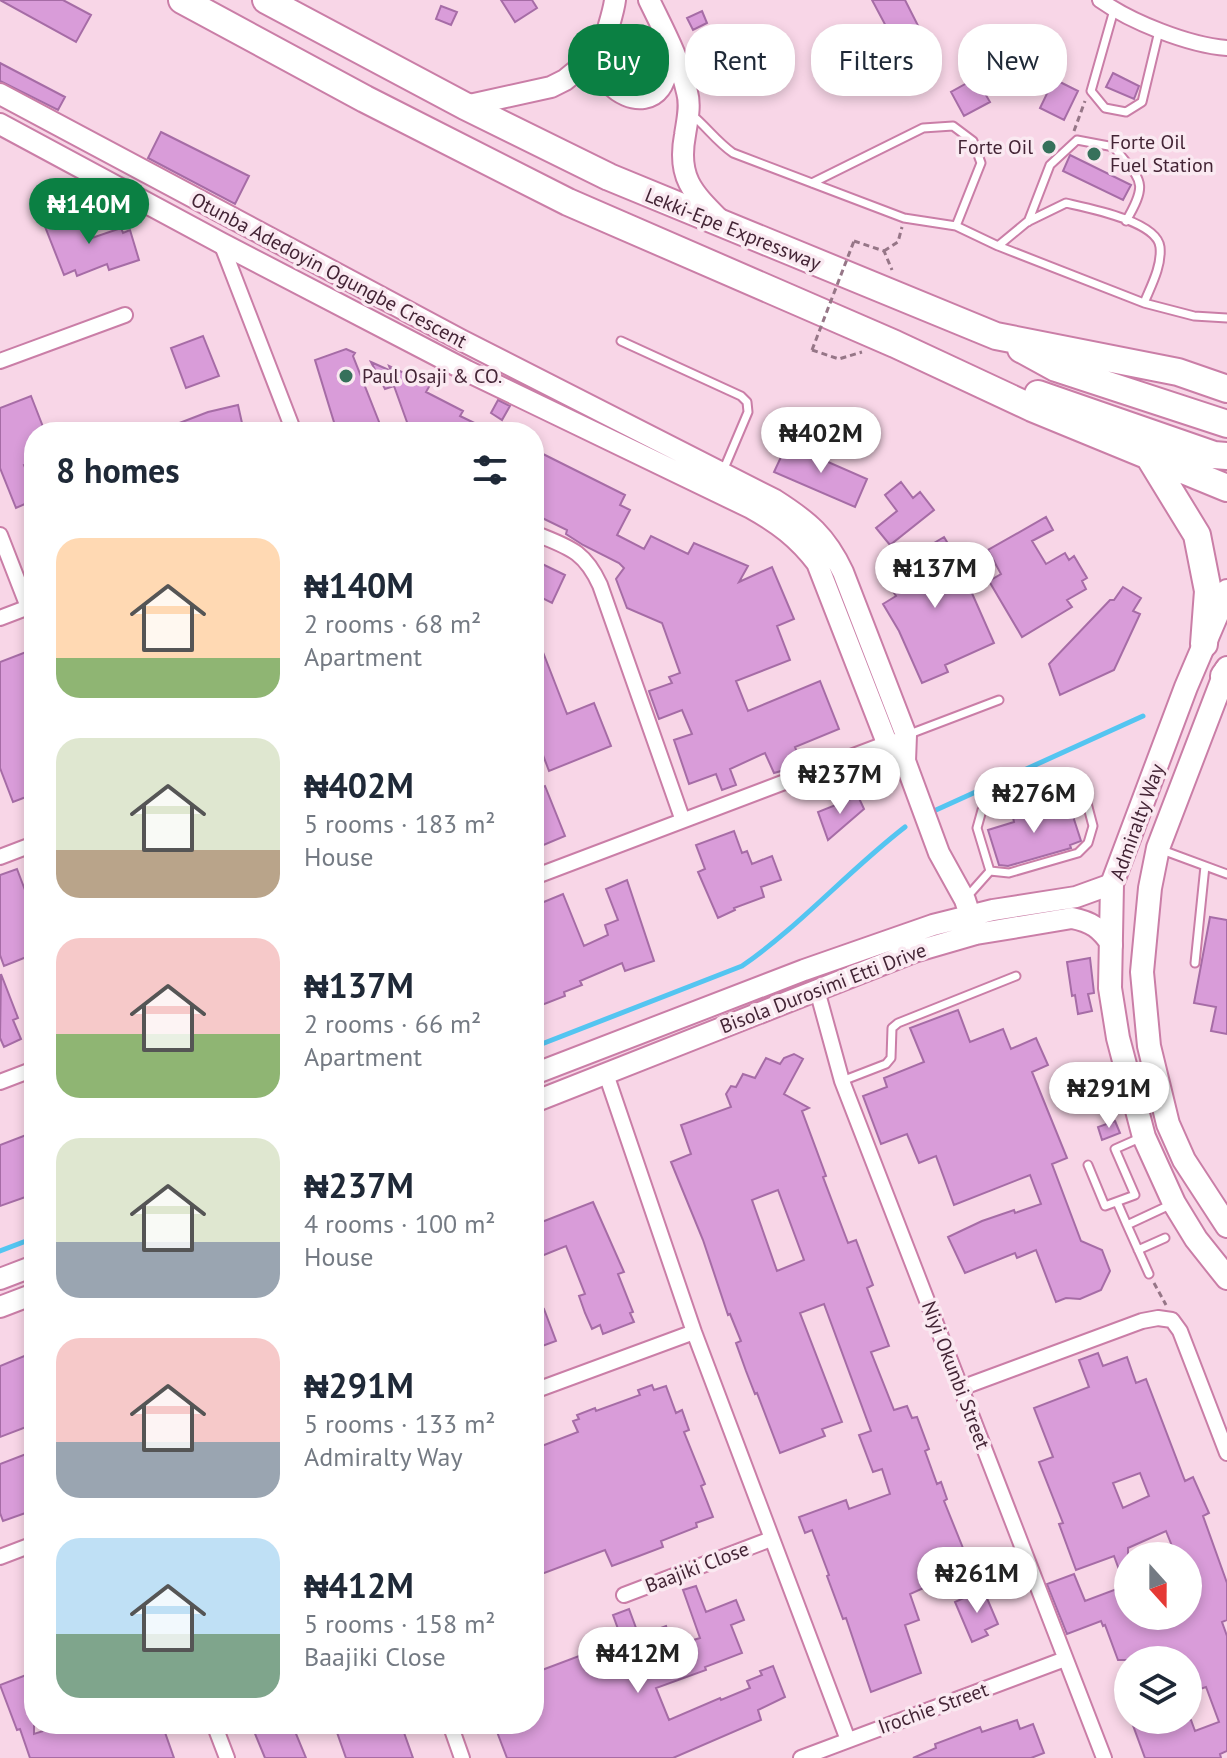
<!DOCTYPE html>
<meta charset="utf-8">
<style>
body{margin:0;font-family:"PT Sans",sans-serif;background:#f2f2f3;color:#1f2937;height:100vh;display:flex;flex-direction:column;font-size:30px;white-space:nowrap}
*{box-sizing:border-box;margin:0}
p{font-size:26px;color:#747a83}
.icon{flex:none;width:44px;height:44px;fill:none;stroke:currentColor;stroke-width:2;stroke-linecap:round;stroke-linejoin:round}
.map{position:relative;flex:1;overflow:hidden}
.panel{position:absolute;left:24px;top:422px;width:520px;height:1312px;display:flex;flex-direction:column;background:#fff;border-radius:32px;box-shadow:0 4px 12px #0003}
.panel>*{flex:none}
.guide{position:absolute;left:568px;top:24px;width:538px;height:72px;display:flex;gap:16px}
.needle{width:52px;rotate:159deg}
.buttons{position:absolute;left:1114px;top:1542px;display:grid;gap:16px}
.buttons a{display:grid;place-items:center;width:88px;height:88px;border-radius:50%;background:#fff;box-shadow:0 4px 12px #0003;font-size:40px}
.price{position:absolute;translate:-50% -68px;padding:0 18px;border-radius:28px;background:#fff;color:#222;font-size:26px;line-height:52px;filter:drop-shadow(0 2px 4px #0008)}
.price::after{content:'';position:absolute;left:50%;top:48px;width:24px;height:18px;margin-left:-12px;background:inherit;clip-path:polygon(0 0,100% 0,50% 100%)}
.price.active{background:#0b8043;color:#fff}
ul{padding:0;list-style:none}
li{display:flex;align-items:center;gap:24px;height:200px;padding:0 32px}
li span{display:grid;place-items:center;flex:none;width:224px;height:160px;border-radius:24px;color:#555}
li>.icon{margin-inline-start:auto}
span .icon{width:96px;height:96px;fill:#fffc;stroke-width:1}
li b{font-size:34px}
h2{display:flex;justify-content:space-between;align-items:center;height:96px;padding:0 32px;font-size:34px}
.pill{padding:0 28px;border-radius:32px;background:#fff;box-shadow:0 4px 12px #0003;font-size:28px;line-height:72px}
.pill.active{background:#0b8043;color:#fff}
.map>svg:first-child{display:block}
</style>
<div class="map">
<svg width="1227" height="1758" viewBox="0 0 1227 1758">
<rect width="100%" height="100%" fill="#f8d6e7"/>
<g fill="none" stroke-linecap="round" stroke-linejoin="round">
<!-- stream -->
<path stroke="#54c5f1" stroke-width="5" d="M936 810 1143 716
M534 1047 742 966C800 926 848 871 905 827
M0 1251 34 1238"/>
</g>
<!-- building -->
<path fill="#d99cd9" stroke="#a66ca6" stroke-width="2" fill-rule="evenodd" d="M0 0H63L91 15 76 42Z
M501 0H532L537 8 515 22Z
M872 0H905L937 63 912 75Z
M441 6 457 12 451 25 436 19Z
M702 11 707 23 693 30 687 18Z
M743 27 750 42 714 57 708 42Z
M1028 48 1042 74 1016 87 1003 60Z
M0 63 65 97 58 110 0 81Z
M1113 73 1139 86 1134 99 1106 87Z
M976 78 990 102 964 116 951 92Z
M1054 79 1078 91 1064 120 1040 108Z
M161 132 249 176 235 204 148 158Z
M1070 155 1131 185 1123 200 1063 171Z
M77 210 89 239 121 228 123 233 130 230 139 260 109 270 107 264 77 276 75 270 64 275 44 224Z
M203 336 219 376 186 388 171 348Z
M346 349 355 353 353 356 383 432H337L315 360Z
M371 362 391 371 389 366 430 385 426 392 463 411 460 416 493 432H405L408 425 394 386 385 389Z
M31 396 45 432H34V461L24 465 34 489V500L16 508 0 468V408Z
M498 400 510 406 502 420 491 413Z
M238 405 244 432H156L208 412Z
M787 444 867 479 855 507 774 472Z
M541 453 625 495 620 505 630 510 617 535 644 549 651 536 688 554 694 543 748 566 739 582 772 567 794 619 777 626 790 660 736 681 748 711 820 681 839 729 795 747 802 765 774 773 765 753 730 769 736 785 722 790 716 774 689 784 674 740 692 734 682 710 659 719 649 691 672 683 669 677 680 673 662 623 627 608 616 579 624 568 619 563 583 545 566 534 567 530 534 514V467Z
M901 482 913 498 920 492 934 510 890 545 876 528 897 511 885 495Z
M1046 517 1053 530 1032 541 1046 564 1065 553 1069 560 1074 556 1087 578 1082 581 1086 589 1067 600 1072 607 1022 637 989 581 1001 574 988 550Z
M944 537 956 557 994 643 945 665 948 672 922 683 899 631 883 604 896 596 882 574Z
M534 560 565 575 552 603 534 594Z
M1123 587 1141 598 1133 611 1140 614 1114 670 1060 695 1049 664 1110 600H1114Z
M534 629 567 714 594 703 611 746 549 771 535 734 537 733 534 725Z
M34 649V794L13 802 0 768V662Z
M545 786 565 836 534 849V791Z
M858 796 864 809 828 840 818 812Z
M1043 803 1046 815 1070 807 1081 841 1070 845 1071 848 1008 866 999 865 988 830 1014 822 1012 813Z
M734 831 742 853 747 851 752 864 772 856 781 880 761 887 764 897 734 908 735 910 718 918 698 872 705 869 696 845Z
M17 869 25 890 34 887V954L4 966 0 955V875Z
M627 880 654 961 625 971 622 963 580 981 582 985 564 992 565 996 534 1008V906L563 894 584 946 608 935 605 925 618 920 606 889Z
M1210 917 1227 920V1034L1211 1031 1216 1007 1194 1003Z
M1090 958 1094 993 1088 994 1092 1011 1078 1014 1075 995 1072 996 1067 962Z
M1 974 18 1018 13 1020 21 1039 4 1047 0 1038Z
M958 1010 970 1042 1003 1029 1011 1049 1036 1038 1048 1065 1032 1072 1067 1158 1052 1164 1081 1241 1102 1250 1110 1271 1101 1290 1080 1299 1066 1298 1056 1302 1036 1250 1017 1258 1015 1253 965 1273 948 1237 982 1221 1014 1210 1015 1213 1041 1204 1030 1175 954 1205 936 1156 919 1163 907 1134 881 1144 863 1096 887 1087 884 1078 924 1062 910 1028Z
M794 1054 803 1059 784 1094 809 1108 802 1111 826 1176 823 1177 848 1243 856 1240 873 1285 867 1288 889 1346 871 1352 894 1410 907 1406 912 1418 917 1417 929 1449 925 1451 937 1484 941 1482 947 1499 944 1501 967 1558 960 1560 964 1570 910 1594 919 1620 905 1625 921 1673 871 1692 846 1618 843 1619 827 1576 829 1575 812 1530 805 1533 799 1517 846 1500 849 1509 890 1494 882 1469 873 1472 859 1435 871 1431 824 1304 800 1313 842 1422 822 1429 825 1436 780 1453 757 1393 755 1394 746 1371 736 1343 741 1341 730 1314 728 1315 703 1240 671 1162 691 1154 681 1125 731 1107 726 1094 731 1086 736 1087 743 1074 755 1078 766 1058 780 1064 784 1058ZM778 1190 804 1260 777 1271 752 1200Z
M1115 1121 1120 1133 1102 1140 1098 1127Z
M34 1132V1194L0 1206V1145Z
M593 1202 624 1272 618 1274 633 1312 630 1313 634 1322 603 1334 600 1325 592 1329 585 1313 579 1296 585 1294 566 1246 534 1259V1225Z
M544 1309 556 1341 534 1349V1312Z
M34 1352V1424L0 1437V1366Z
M1098 1353 1103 1366 1127 1357 1136 1383 1146 1379 1185 1481 1193 1477 1209 1513 1203 1516 1227 1583V1620L1222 1622 1227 1636V1751L1220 1754 1221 1758H1145L1131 1720H1191L1195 1731 1219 1722 1206 1687 1188 1693V1660H1118L1105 1625 1103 1626 1101 1621 1067 1634 1047 1584 1074 1574 1085 1601 1125 1586 1114 1556 1076 1570 1059 1524 1063 1523 1039 1462 1053 1457 1034 1408 1089 1387 1079 1360ZM1140 1473 1149 1496 1123 1508 1113 1483ZM1166 1531 1176 1556H1188V1616H1128V1548Z
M652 1385 654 1390 666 1386 676 1413 682 1410 689 1430 684 1432 705 1484 701 1486 713 1517 696 1523 697 1527 661 1541 663 1547 639 1556 612 1566 605 1550 539 1575 534 1560V1449L578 1432 573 1421 579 1419 577 1415 595 1408 596 1411 640 1395 638 1390Z
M34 1451V1510L3 1521 0 1513V1464Z
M696 1586 706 1612 736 1600 744 1620 731 1625 742 1653 705 1667 706 1670 656 1688 669 1720 720 1698 721 1700 750 1688 747 1681 762 1675 760 1671 773 1666 785 1697 758 1710 761 1720 673 1758H507L494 1724H534V1673L622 1640 613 1615 629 1609 639 1636 666 1626 673 1646 700 1638 683 1590Z
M983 1589 998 1624 985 1630 988 1635 972 1642 955 1602Z
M34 1672V1734L65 1724H162L174 1758H30L20 1729 17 1730 0 1685Z
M1017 1720 1020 1729 1033 1724 1044 1753 1031 1758H913L936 1748 935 1744 980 1727 982 1732Z
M251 1724H292L306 1758H265Z
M334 1724H393L395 1730 402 1727 413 1758H346Z"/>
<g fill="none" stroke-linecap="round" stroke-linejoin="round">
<!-- lane casing -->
<g stroke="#ca7ea7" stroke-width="11">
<path id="lane" d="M1114 10 1091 91 1105 108 1126 112 1142 102 1159 31
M691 114C706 126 716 141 733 153L904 218 956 226 998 246 1144 303 1194 316 1227 318
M812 183 923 128 953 126 973 141 981 163 956 226
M1028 222 1050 165 1077 140 1114 147C1140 181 1150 180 1126 221
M998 246 1027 222 1066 203C1088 208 1157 221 1160 247 1162 266 1151 286 1144 303
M621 341 741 396 747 402 748 412 723 471
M907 735 999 700
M1162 850 1227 874
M966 898 990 871 977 828 982 810 1021 791 1063 779 1083 788 1093 826 1088 843 1078 853 1009 873 990 871
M1195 963 1205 866
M842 1081 886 1064 891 1058 892 1028 898 1023 1016 976
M1088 1165 1105 1206 1135 1195 1115 1149 1142 1137
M1117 1202 1127 1225
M1138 1250 1165 1238
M1149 1274 1127 1225 1172 1204"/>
</g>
<!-- street casing -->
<g stroke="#ca7ea7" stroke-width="18">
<path id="street" d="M1100 0C1131 22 1188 45 1227 48
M221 243 294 432
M0 361 125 315
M534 533C568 547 584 550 600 585L682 818
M0 535 28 607
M0 618 34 605
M0 857 34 844
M534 877 893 741
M817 990 842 1081 1104 1758
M606 1074 694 1332 848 1740
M0 1082 34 1069
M961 1388 1142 1321 1158 1318 1172 1320 1180 1331 1227 1453
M534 1391 694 1332
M0 1557 34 1544
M624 1595 771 1539
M214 1724 227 1758
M450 1724 462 1758
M801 1758 1065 1659"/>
</g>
<!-- secondary casing -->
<g stroke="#ca7ea7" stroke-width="24">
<path id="secondary" d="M615 0C613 19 598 51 602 68 606 91 643 111 660 88 667 79 669 63 673 52
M649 0C663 29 680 60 687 92 691 106 687 121 685 135 677 177 692 192 720 220
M0 94 461 340 775 500C808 521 826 536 843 572L906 735 905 761 939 853 965 900 976 934
M465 106 551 87 565 80 604 48
M0 124 221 243 467 371 751 508C778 523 798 538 817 563L887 743 905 761
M534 1074 804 970 933 925 993 910 1076 897 1112 884
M534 1102 914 952 976 934 1072 918C1092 922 1100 928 1112 945
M0 1279 34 1266
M0 1307 34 1294"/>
</g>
<!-- primary casing -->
<g stroke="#ca7ea7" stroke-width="26">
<path id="primary" d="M1227 591 1186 687 1112 884 1110 988 1118 1038 1144 1137 1174 1203 1196 1239 1227 1278
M1227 668 1158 848 1150 888 1142 972 1149 1046 1168 1124 1184 1160 1227 1226"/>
</g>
<!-- highway casing -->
<g stroke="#ca7ea7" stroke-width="30">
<path id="highway" d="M182 0 365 99 568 202 895 344 1032 408 1227 488
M266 0 465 106 609 177 996 336 1178 372 1227 389
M1021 349 1056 368 1227 424
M1038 394 1214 455 1227 456
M1148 455 1197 535 1208 591 1204 644
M1224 676 1227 672"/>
</g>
<!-- path -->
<path stroke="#967687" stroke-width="3" stroke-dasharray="6 4" stroke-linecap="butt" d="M1074 131 1085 101
M854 241 884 251 892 270
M884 251 898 242 902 227
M812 350 839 359 862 352
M1154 1283 1166 1305"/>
<!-- lane -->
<use href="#lane" stroke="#fff" stroke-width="7"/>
<!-- street -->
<use href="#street" stroke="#fff" stroke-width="14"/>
<!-- secondary -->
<use href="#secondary" stroke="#fff" stroke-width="20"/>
<!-- primary -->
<use href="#primary" stroke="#fff" stroke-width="22"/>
<!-- highway -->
<use href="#highway" stroke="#fff" stroke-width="26"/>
<!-- path-bridge -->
<path stroke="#967687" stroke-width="3" stroke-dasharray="6 4" stroke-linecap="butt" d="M812 350 854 241"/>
</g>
<!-- markers -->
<g fill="#36715b" stroke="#fae9f1" stroke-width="3">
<circle cx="1049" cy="147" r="8"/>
<circle cx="1094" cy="154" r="8"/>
<circle cx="346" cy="376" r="8"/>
</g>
<g text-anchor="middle" stroke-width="7" stroke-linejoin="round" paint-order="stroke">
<!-- poi labels -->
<g font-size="20" fill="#432435" stroke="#fae9f1" text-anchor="start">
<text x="1110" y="149">Forte Oil<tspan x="1110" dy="23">Fuel Station</tspan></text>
<text x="1033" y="154" text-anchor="end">Forte Oil</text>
<text x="362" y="383">Paul Osaji &amp; CO.</text>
</g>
<!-- street labels -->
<g font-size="20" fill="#432435" stroke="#fae9f1">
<text transform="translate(733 229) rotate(22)" y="7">Lekki-Epe Expressway</text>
<text transform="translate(329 270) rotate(28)" y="7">Otunba Adedoyin Ogungbe Crescent</text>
<text transform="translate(1137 822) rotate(-70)" y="7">Admiralty Way</text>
<text transform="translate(823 988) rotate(-21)" y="7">Bisola Durosimi Etti Drive</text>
<text transform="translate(956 1375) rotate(69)" y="7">Niyi Okunbi Street</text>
<text transform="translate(697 1567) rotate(-21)" y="7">Baajiki Close</text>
<text transform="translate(933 1708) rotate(-20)" y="7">Irochie Street</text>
</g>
</g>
</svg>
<div class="buttons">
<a><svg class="needle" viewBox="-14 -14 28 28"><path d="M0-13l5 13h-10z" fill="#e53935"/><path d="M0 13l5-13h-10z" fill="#747a83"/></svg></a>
<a><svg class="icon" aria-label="layers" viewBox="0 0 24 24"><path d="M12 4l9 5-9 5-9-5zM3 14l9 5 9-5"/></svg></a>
</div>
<b class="price active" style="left:89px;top:246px">₦140M</b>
<b class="price" style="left:821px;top:475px">₦402M</b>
<b class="price" style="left:935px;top:610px">₦137M</b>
<b class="price" style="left:840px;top:816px">₦237M</b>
<b class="price" style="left:1034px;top:835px">₦276M</b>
<b class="price" style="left:1109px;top:1130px">₦291M</b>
<b class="price" style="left:977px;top:1615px">₦261M</b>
<b class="price" style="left:638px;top:1695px">₦412M</b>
<div class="guide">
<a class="pill active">Buy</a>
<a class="pill">Rent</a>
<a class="pill">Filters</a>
<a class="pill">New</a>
</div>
<section class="panel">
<h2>8 homes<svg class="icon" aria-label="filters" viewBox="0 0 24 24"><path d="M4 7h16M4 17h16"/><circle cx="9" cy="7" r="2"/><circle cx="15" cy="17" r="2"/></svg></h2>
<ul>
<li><span style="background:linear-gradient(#ffd9b3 75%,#8fb573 0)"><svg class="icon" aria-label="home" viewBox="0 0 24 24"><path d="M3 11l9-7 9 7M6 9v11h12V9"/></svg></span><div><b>₦140M</b><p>2 rooms · 68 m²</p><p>Apartment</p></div></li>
<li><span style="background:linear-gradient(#dfe7d0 70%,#b9a48a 0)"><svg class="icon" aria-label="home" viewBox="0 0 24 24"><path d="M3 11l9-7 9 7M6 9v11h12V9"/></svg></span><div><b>₦402M</b><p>5 rooms · 183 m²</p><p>House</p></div></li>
<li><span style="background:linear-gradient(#f6c9c9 60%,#8fb573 0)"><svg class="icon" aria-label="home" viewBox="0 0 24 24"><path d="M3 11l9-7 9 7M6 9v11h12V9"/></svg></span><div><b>₦137M</b><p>2 rooms · 66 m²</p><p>Apartment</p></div></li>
<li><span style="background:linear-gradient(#dfe7d0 65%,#9aa5b1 0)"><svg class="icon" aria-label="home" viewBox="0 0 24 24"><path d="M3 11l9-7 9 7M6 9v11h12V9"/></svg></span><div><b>₦237M</b><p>4 rooms · 100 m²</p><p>House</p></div></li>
<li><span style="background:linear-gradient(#f6c9c9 65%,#9aa5b1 0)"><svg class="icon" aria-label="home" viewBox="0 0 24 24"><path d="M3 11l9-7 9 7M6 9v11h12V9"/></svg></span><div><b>₦291M</b><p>5 rooms · 133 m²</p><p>Admiralty Way</p></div></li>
<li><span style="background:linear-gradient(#bfe0f5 60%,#7fa58c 0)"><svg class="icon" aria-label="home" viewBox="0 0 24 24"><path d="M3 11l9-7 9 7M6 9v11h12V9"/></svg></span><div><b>₦412M</b><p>5 rooms · 158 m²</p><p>Baajiki Close</p></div></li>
</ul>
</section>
</div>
